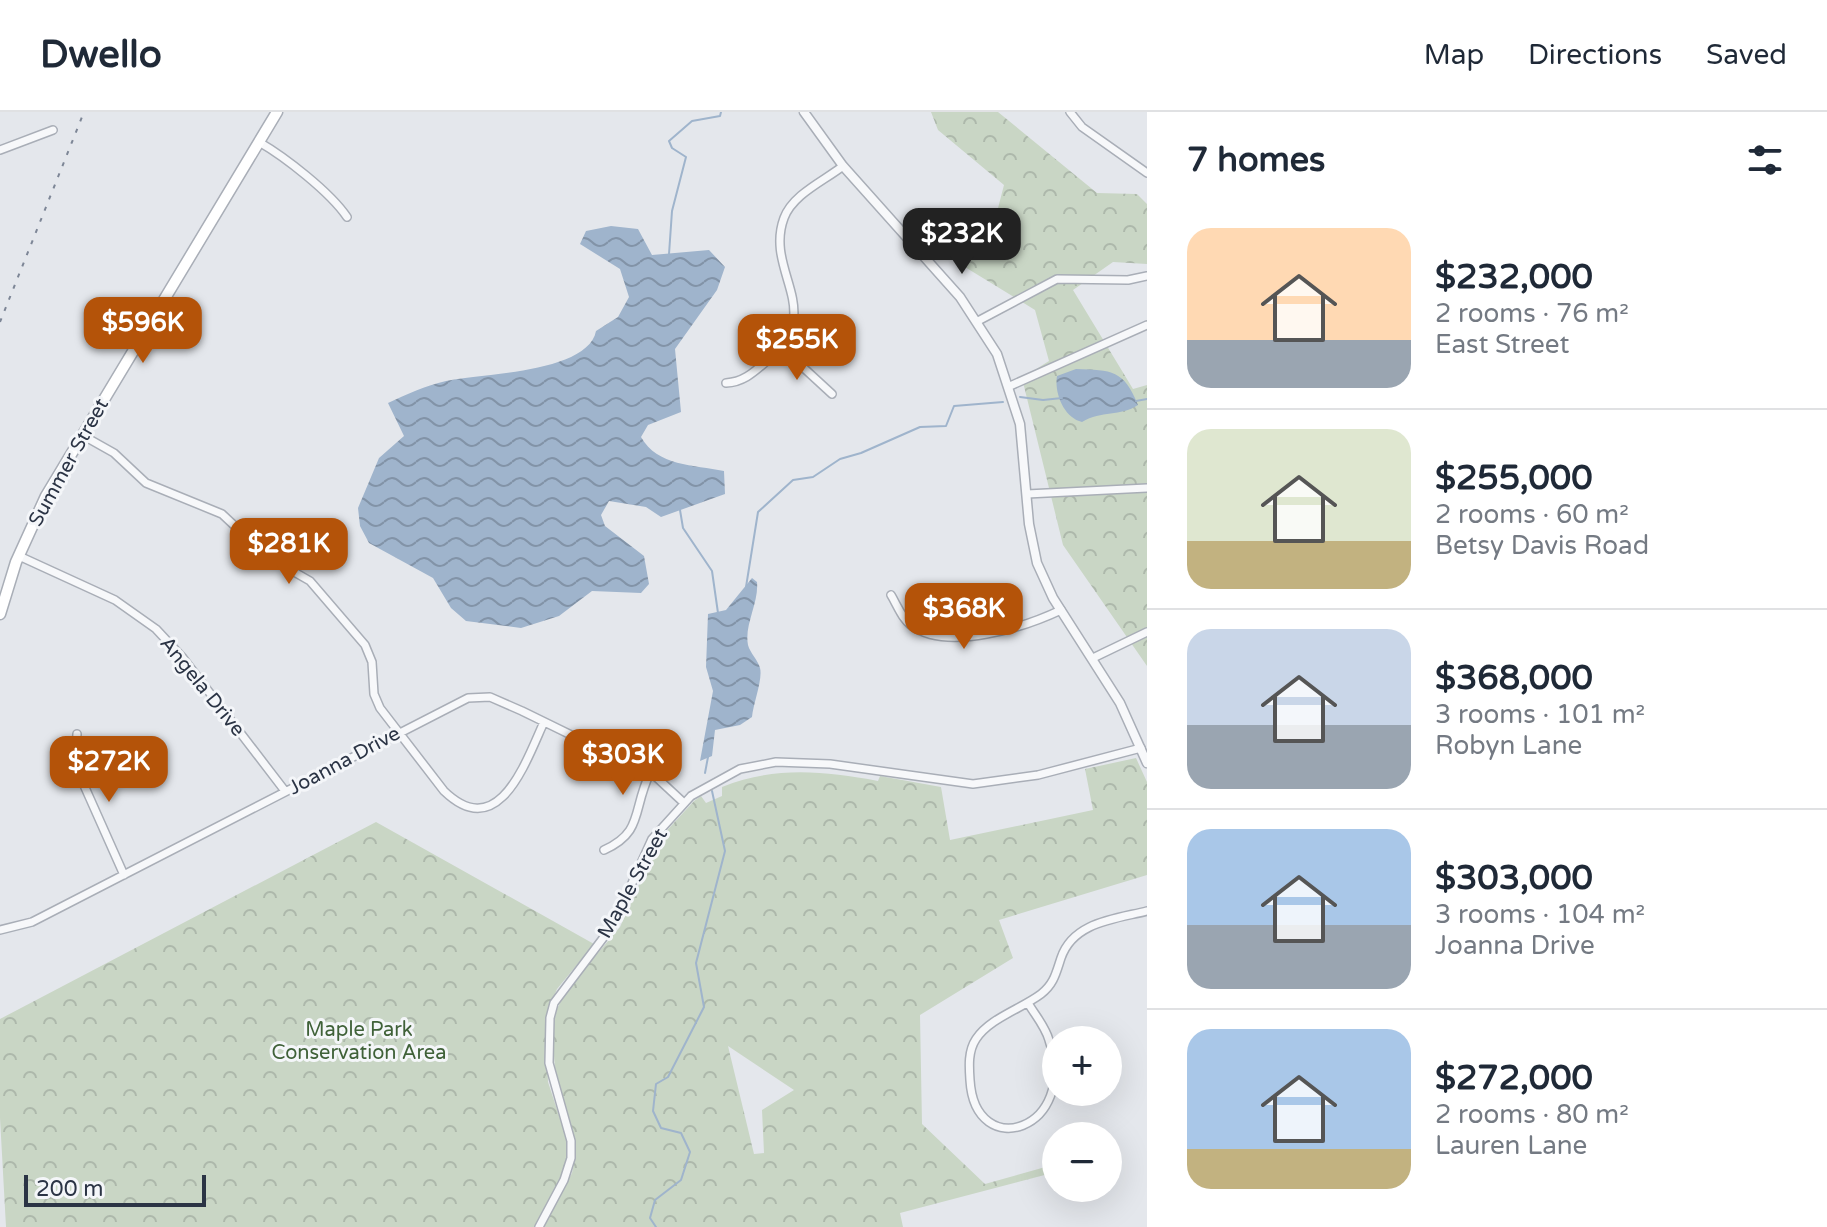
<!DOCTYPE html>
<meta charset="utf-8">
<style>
body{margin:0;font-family:"Varela Round",sans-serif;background:#f6f6f7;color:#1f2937;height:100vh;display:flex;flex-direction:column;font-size:30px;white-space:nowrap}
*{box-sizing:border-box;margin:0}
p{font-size:26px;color:#747a83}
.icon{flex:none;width:44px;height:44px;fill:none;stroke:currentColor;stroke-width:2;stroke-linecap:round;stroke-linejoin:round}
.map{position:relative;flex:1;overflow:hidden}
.drawer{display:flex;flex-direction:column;background:#fff;width:680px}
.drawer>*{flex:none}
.buttons{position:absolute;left:1042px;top:914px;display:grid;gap:16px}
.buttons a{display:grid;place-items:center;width:80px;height:80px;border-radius:50%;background:#fff;box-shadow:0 8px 32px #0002;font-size:40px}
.scale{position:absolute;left:24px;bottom:20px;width:182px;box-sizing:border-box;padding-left:8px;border:4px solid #2b3445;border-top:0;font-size:22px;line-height:28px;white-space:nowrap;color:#2b3445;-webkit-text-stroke:6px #f4f6f9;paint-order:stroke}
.price{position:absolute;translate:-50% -68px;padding:0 18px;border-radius:16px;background:#b45309;color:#fff;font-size:26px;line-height:52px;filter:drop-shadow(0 2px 4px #0008)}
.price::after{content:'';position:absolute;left:50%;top:48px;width:24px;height:18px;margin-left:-12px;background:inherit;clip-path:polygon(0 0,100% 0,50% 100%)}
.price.on{background:#222;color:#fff}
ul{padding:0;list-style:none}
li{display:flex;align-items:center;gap:24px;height:200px;padding:0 40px}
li+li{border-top:2px solid #e0e1e3}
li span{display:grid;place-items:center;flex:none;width:224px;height:160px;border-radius:24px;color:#555}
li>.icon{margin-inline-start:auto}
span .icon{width:96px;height:96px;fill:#fffc;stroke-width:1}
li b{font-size:34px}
h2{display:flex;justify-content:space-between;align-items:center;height:96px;padding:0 40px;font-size:34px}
header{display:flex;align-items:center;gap:48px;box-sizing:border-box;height:112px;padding:0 40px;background:#fff;border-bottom:2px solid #e0e1e3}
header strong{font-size:38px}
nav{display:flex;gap:44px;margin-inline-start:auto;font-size:28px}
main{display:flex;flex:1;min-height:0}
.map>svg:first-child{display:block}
</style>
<header>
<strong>Dwello</strong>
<nav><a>Map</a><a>Directions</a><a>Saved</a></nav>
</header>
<main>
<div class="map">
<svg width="1147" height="1115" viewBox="0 0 1147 1115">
<defs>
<pattern id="forest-crowns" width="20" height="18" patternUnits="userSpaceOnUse" patternTransform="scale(2)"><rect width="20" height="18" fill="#c9d6c5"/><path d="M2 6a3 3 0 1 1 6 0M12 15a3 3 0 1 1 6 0" fill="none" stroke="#adb8ab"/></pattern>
<pattern id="water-waves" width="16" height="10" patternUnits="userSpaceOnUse" patternTransform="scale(2)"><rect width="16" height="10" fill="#9fb4cc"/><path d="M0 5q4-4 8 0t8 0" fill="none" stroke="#8293a7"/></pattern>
</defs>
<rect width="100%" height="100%" fill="#e4e7ec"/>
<!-- forest -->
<path fill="url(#forest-crowns)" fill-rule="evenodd" d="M931 0H998L1097 81 1137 82 1147 92V152L1113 150 1073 178 1133 277 1147 273V554L1063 433 1022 266 1049 249 1035 198 960 152 997 100 1004 73 938 18Z
M1136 646 1147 670V763L999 808 1013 846 920 903 922 1012 985 1072 1056 1052V1060L900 1101 903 1115H544L572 1061 576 1042 574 1024 556 969 552 919 557 897 567 877 620 815 660 726 694 689 701 684 706 691 722 684V675C775 654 823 659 878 669L880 664 941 675 950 728 1093 698 1085 657ZM728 934 794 978 762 998 764 1041 754 1042Z
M376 710 594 832 557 877 546 904 548 970 566 1025 568 1042 564 1059 535 1115H6L0 1006V907Z"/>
<!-- water -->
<path fill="url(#water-waves)" d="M611 114 638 117 652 143 709 138 725 155 717 178 675 237 681 300 648 313 641 325C657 354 694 353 724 359L725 382 661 405 646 395 609 389 601 403 605 414 644 444 649 472 641 481 592 479 559 504 521 516 466 509 451 496 433 466 369 431 360 414 358 396 379 346 404 324 388 291C407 282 425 274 446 269 479 262 588 261 596 219L618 205 629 185 620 157 580 132 586 119Z
M1076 257C1112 258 1124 258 1138 293 1120 305 1102 298 1082 310 1064 306 1054 281 1057 264Z
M752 466 757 470C759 491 744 513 748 533 750 541 758 548 760 556 763 567 753 592 752 605L740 613 715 618 712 644 700 649 713 579 706 555 708 502 726 498Z"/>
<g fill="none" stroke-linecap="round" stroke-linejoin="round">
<!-- stream -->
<path stroke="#9fb4cc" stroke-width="2" d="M669 142 672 99 686 45 672 36 669 29 692 9 720 4 721 0
M1020 285 1043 288 1062 286
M1136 289 1147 287
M680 398 683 416 712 459 718 501
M746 475 758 400 793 368 813 365 840 347 861 341 920 315 946 314 954 294 1003 290
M705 661 708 645
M656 1115 650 1106 655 1088 681 1068 690 1040 681 1021 661 1016 653 999 656 972 668 965 704 895 696 851 725 739 712 679"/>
<!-- minor casing -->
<g stroke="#a9aeb7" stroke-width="10">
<path id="minor" d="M1070 0 1082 15 1147 61
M259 30C285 45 330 80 347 105
M0 38 53 18
M978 209 1057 167 1128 168 1147 164
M782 236 832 282
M726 271C744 270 754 260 768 248 827 198 764 160 784 106 793 82 824 69 843 54
M1010 274 1147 213
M82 323 114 341 146 371 222 402 268 445 310 469 365 533 372 550 374 582 380 596 444 679C499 732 526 649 544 610
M1027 382 1147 376
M19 444 115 488 156 517 183 546 285 679
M891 483C897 493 902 507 912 514 948 540 1025 515 1061 498
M1093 546 1147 520
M77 622 75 653 124 763
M604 738C644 720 632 698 650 661
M0 818 32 810 468 586 490 585 522 599 655 664 684 691
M1028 891C1035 903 1045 914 1049 928 1080 1018 975 1052 970 968 969 954 968 939 976 927 990 906 1021 897 1041 882 1054 872 1056 861 1061 846 1073 810 1115 807 1147 799
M539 1115 564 1068 571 1046V1029L549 951 550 906 554 891 613 813 652 727 691 684 740 657 776 650 830 652 973 672 1038 663 1141 636"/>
</g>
<!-- tertiary casing -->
<g stroke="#a9aeb7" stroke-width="11">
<path id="tertiary" d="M804 0 843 54 960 185 997 242 1020 312 1029 412 1037 451 1053 486 1120 591 1147 651"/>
</g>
<!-- secondary casing -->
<g stroke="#a9aeb7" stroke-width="13">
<path id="secondary" d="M0 502 16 450 46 384 277 0"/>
</g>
<!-- minor -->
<use href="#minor" stroke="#f7f8fa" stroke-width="7"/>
<!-- tertiary -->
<use href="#tertiary" stroke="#f7f8fa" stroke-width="8"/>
<!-- secondary -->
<use href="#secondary" stroke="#fff" stroke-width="10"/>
<!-- rail -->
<path stroke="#7d8696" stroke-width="2" stroke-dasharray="4 8" stroke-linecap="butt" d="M0 210 84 0"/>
</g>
<g text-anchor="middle" stroke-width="6" stroke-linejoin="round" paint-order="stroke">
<!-- street labels -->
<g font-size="20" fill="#2b3445" stroke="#f4f6f9">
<text transform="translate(68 350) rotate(-61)" y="7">Summer Street</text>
<text transform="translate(203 574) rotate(51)" y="7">Angela Drive</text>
<text transform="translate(344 648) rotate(-28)" y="7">Joanna Drive</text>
<text transform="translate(632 771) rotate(-61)" y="7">Maple Street</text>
</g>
<!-- park labels -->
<g font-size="20" fill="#3f6138" stroke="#f4f6f9">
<text x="359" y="924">Maple Park<tspan x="359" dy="23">Conservation Area</tspan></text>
</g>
</g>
</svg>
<div class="buttons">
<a>+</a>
<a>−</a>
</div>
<div class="scale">200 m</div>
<b class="price on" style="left:962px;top:164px">$232K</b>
<b class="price" style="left:143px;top:253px">$596K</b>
<b class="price" style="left:797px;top:270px">$255K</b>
<b class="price" style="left:289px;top:474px">$281K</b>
<b class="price" style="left:964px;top:539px">$368K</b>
<b class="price" style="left:623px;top:685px">$303K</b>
<b class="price" style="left:109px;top:692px">$272K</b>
</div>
<section class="drawer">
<h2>7 homes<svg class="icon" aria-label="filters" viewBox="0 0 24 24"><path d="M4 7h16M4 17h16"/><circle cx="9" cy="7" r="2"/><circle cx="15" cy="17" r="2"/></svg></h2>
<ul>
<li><span style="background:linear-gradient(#ffd9b3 70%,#9aa5b1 0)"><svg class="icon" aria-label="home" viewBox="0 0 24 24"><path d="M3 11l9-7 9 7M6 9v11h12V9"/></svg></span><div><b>$232,000</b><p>2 rooms · 76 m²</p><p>East Street</p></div></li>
<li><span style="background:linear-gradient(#dfe7d0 70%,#c2b280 0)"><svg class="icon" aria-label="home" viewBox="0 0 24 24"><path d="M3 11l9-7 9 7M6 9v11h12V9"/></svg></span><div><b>$255,000</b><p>2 rooms · 60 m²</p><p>Betsy Davis Road</p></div></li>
<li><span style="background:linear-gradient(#c9d6e8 60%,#9aa5b1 0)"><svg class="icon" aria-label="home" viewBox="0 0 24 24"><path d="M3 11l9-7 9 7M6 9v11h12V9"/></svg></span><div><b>$368,000</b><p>3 rooms · 101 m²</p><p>Robyn Lane</p></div></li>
<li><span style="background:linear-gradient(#a9c7e8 60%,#9aa5b1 0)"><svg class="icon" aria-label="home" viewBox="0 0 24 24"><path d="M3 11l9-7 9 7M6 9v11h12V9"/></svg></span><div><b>$303,000</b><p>3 rooms · 104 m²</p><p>Joanna Drive</p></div></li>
<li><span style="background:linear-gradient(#a9c7e8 75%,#c2b280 0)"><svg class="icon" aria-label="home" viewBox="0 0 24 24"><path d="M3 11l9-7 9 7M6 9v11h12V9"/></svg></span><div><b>$272,000</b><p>2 rooms · 80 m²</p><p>Lauren Lane</p></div></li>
</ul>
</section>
</main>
